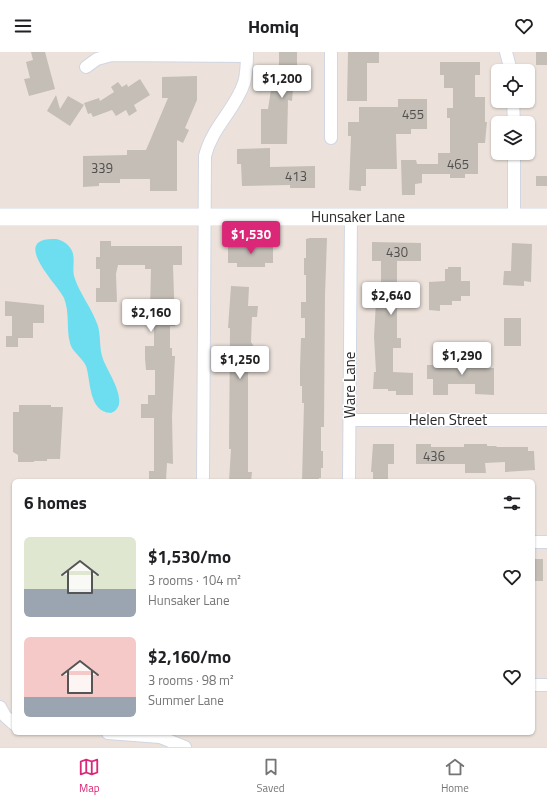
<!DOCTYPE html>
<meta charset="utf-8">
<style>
body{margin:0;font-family:"Titillium Web",sans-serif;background:#f2f2f2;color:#202124;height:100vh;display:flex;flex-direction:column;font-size:15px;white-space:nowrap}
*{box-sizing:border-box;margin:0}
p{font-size:13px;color:#757577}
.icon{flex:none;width:22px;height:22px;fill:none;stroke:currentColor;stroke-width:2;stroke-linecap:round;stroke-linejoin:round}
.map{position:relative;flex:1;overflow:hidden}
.panel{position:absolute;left:12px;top:427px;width:523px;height:256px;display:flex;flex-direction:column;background:#fff;border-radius:6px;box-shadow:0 1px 3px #0004}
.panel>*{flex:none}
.tools{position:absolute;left:491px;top:12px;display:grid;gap:8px}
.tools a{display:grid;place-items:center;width:44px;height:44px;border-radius:6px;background:#fff;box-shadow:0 1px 3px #0004;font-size:20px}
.price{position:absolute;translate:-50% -34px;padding:0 9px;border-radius:4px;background:#fff;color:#222;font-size:13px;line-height:26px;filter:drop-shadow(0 1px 2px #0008)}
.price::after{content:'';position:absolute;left:50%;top:24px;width:12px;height:9px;margin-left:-6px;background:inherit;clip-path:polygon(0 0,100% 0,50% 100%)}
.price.on{background:#db2777;color:#fff}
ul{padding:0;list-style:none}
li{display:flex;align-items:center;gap:12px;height:100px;padding:0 12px}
li span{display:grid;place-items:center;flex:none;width:112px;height:80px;border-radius:6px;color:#555}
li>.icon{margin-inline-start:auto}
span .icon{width:48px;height:48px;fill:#fffc;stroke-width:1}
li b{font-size:17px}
h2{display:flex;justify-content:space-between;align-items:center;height:48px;padding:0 12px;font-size:17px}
header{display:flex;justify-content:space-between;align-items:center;height:52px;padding:0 12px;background:#fff;font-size:18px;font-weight:700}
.tabs{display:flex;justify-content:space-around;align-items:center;height:56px;border-top:1px solid #e0e0e0;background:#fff;font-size:11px;color:#757577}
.tabs a{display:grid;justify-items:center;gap:2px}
.tabs .on{color:#db2777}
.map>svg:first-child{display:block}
</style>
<header><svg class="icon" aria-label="menu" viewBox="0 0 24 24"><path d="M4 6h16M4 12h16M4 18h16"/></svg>Homiq<svg class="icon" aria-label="heart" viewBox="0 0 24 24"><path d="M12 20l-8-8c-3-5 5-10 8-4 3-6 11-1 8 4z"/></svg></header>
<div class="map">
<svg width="547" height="695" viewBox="0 0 547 695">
<rect width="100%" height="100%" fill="#ece2db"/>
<!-- water -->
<path fill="#6ddeef" d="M56 187C62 188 67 191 71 197 76 205 72 215 74 224 79 241 92 256 98 274 101 285 99 296 103 307 107 319 132 353 111 361 88 360 91 328 86 314 82 305 72 300 70 291 66 276 70 261 64 246 60 236 21 198 41 189 45 187 51 187 56 187Z"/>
<!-- building -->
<path fill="#c4beb7" d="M31 0H45L55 37 29 44 24 27 30 26 26 10 33 8Z
M279 0H297V19L308 20 305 39 293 37 292 49 288 48 287 92H261V57H268L272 31H275L276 16 279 17Z
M348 0H379V11H367V49H347Z
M536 0H547V13H536Z
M440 10H480V23H475V45H485V70H487L485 91H478V122H465V126H450V122H422V131L415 132V143H402L401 108H416L417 112H438V101H450V66H447V56H453V36H444V23H440Z
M197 24V48L185 76 189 78 183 91 177 88V139H150V127H120V131H99V134L83 135V104L127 103V98H146L168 46H162V25Z
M140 27 150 43 134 53 137 59 129 64 126 58 116 64 112 58 93 65 91 61 88 62 84 51 99 46 100 49 114 40 111 35 118 30 122 35 127 32 128 35Z
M56 43 60 57 68 44 84 53 70 74 47 59Z
M398 47H427V77H411V82H396L397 117H366V134H361V139L349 138 351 84H348V70H359V55H398Z
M270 96V115L315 114V136H290V133L242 134 241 112H237V97Z
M536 124H547V134H536Z
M310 186H327L325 243 324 375H321V399H323V416H321V426H319V429H302L304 351H302V334H300V315L301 286H305V266H301V250H306V223H304V206H306V187Z
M100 189H111V194H182V213H173L175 274H170V296H172V304H175L172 365 173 412 167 411 166 429H149V419H154V366H141V352H148V343H155V318H146L145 306V294H154V263H151V258H150L151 217H145V213H118L116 222 117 250H96V236H100V217H96V205H100Z
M372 190 421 191V209H397V286H401V296H393V320L413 321V343H396V339H388V337H373L374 320H376L374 285 376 249H380L381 239V209H372Z
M512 191 532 192 531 230 524 229V234L503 233 504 219H511Z
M228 192H273V211H265V215H237V211H228Z
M448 215H461V229H470V244H461V249H452V253H440V259L429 258V230L445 229V217H448Z
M231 234 249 235 248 254H258L257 265H252L251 290 257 299 256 303 251 308V316H249L248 322V420H252L251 429H229L231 397H229L230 276H228Z
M5 249 44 253V271H33V286H18V295H6V284H12V264H5Z
M504 266H521V294H504Z
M451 307H487V316H494V343L475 342V332H448V343H433V327H427V313H433V310H451Z
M19 353H51V355H63L60 407H47V409H34V410H18V403L13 400V360H19Z
M373 392H394V412H388V429H373V420H371Z
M416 392H431V395H464V392H487V394H496L497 395H528V399H534L535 418 505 420V410L485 411 486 421H465V412H416Z
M533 507H543V529H533Z"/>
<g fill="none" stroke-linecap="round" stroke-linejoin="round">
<!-- street casing -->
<g stroke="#d0d6e2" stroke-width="14">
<path id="street" d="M506 0 511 19
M86 15 97 7 112 3 247 4
M513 49 514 71
M331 86V0
M514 101V165
M350 368H547
M203 429 205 104C212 75 235 58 244 31 247 21 247 10 247 0
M349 429 351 164
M533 490H547
M533 633H547
M0 655 5 664 14 672
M108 681 160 685 185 695"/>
</g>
<!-- secondary casing -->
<g stroke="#d0d6e2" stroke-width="18">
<g id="secondary">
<path id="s1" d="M0 165H547"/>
</g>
</g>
<!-- street -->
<use href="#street" stroke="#fff" stroke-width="12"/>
<!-- secondary -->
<use href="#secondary" stroke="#fff" stroke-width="17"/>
</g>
<g text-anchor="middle" stroke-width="3" stroke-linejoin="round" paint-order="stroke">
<!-- number labels -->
<g font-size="13" fill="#504e4c">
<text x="413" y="67">455</text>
<text x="458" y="117">465</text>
<text x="102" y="121">339</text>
<text x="296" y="129">413</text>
<text x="397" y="205">430</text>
<text x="434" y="409">436</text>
</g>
<!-- street labels -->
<g font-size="15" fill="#292929" stroke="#fff">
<text dy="5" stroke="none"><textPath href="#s1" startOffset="358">Hunsaker Lane</textPath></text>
<text transform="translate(350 333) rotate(-90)" y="5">Ware Lane</text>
<text x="448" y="373">Helen Street</text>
</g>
</g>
</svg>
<div class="tools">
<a><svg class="icon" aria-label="locate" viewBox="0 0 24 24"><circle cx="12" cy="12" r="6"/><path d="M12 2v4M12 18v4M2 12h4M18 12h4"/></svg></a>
<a><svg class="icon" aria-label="layers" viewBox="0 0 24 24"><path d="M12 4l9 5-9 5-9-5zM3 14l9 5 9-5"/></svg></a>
</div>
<b class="price" style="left:282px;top:47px">$1,200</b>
<b class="price on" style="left:251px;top:203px">$1,530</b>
<b class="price" style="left:391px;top:264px">$2,640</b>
<b class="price" style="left:151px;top:281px">$2,160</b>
<b class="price" style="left:462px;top:324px">$1,290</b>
<b class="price" style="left:240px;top:328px">$1,250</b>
<section class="panel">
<h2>6 homes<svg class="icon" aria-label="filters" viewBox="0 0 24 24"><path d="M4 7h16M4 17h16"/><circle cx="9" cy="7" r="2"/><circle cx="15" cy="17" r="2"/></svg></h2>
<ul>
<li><span style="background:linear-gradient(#dfe7d0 65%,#9aa5b1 0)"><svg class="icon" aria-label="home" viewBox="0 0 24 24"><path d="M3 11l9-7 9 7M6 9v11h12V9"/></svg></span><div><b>$1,530/mo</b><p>3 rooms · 104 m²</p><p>Hunsaker Lane</p></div><svg class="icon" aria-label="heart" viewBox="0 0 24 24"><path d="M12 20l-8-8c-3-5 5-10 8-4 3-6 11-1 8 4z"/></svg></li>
<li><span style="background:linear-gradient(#f6c9c9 75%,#9aa5b1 0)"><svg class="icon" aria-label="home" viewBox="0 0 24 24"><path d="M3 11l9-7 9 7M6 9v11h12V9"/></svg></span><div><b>$2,160/mo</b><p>3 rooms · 98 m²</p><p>Summer Lane</p></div><svg class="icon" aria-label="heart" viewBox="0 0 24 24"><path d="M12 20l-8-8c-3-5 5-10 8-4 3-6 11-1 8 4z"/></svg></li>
</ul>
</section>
</div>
<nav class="tabs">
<a class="on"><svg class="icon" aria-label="map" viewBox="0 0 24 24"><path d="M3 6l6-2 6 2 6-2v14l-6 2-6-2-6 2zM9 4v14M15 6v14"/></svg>Map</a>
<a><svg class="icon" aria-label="saved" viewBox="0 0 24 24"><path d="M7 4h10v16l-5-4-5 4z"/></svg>Saved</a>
<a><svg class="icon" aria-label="home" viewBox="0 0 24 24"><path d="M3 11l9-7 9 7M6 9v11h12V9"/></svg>Home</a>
</nav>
